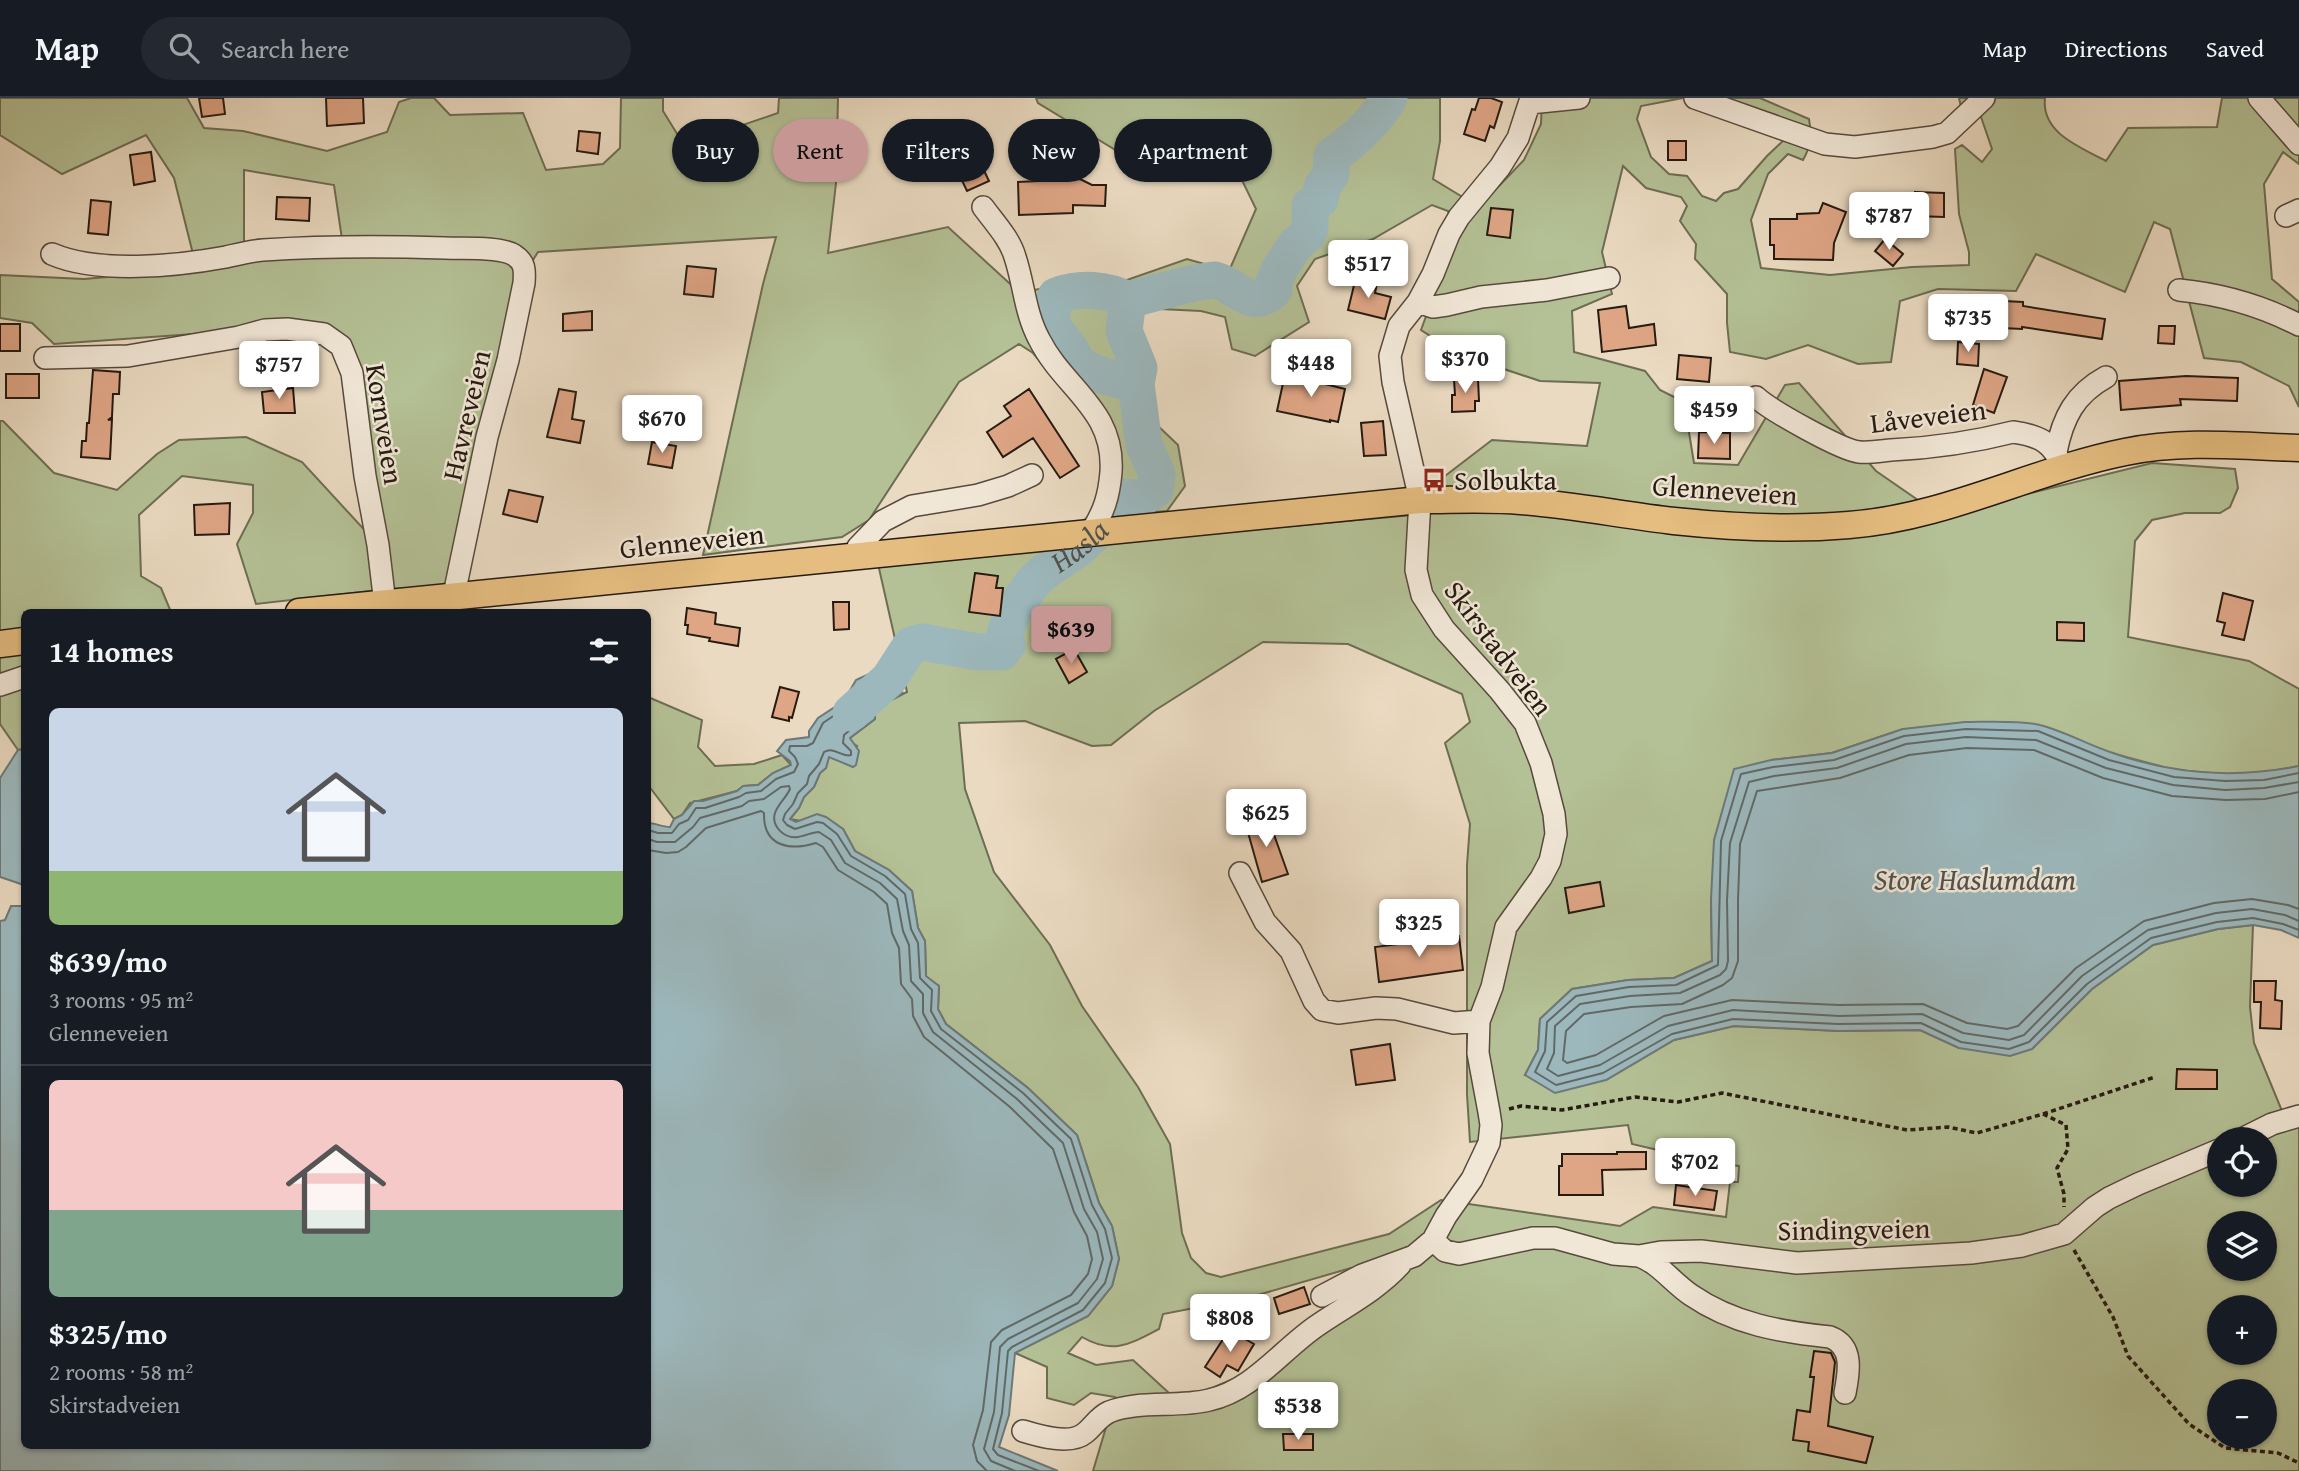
<!DOCTYPE html>
<meta charset="utf-8">
<style>
body{margin:0;font-family:"Gentium Book Plus",serif;background:#242831;color:#f1f3f6;height:100vh;display:flex;flex-direction:column;font-size:26px;white-space:nowrap}
*{box-sizing:border-box;margin:0}
p{font-size:23px;color:#9ea1a6}
.icon{flex:none;width:38px;height:38px;fill:none;stroke:currentColor;stroke-width:2;stroke-linecap:round;stroke-linejoin:round}
.map{position:relative;flex:1;overflow:hidden}
.side{position:absolute;left:21px;top:511px;width:630px;height:840px;display:flex;flex-direction:column;background:#171b24;border-radius:10px;box-shadow:0 2px 5px #0004}
.side>*{flex:none}
.guide{position:absolute;left:672px;top:21px;width:665px;height:63px;display:flex;gap:14px}
.buttons{position:absolute;left:2207px;top:1029px;display:grid;gap:14px}
.buttons a{display:grid;place-items:center;width:70px;height:70px;border-radius:50%;background:#171b24;box-shadow:0 2px 5px #0004;font-size:35px}
.price{position:absolute;translate:-50% -60px;padding:0 16px;border-radius:7px;background:#fff;color:#222;font-size:23px;line-height:46px;filter:drop-shadow(0 2px 4px #0008)}
.price::after{content:'';position:absolute;left:50%;top:42px;width:21px;height:16px;margin-left:-10px;background:inherit;clip-path:polygon(0 0,100% 0,50% 100%)}
.price.on{background:#c59692;color:#111}
ul{padding:0;list-style:none}
li{display:grid;align-content:center;gap:14px;height:371px;padding:0 28px}
li+li{border-top:2px solid #363941}
li span{display:grid;place-items:center;height:217px;border-radius:10px;color:#555}
li>.icon{margin-inline-start:auto}
span .icon{width:126px;height:126px;fill:#fffc;stroke-width:1}
li b{font-size:30px}
h2{display:flex;justify-content:space-between;align-items:center;height:84px;padding:0 28px;font-size:30px}
.pill{padding:0 24px;border-radius:32px;background:#171b24;box-shadow:0 2px 5px #0004;font-size:24px;line-height:63px}
.pill.on{background:#c59692;color:#111}
header{display:flex;align-items:center;gap:42px;box-sizing:border-box;height:98px;padding:0 35px;background:#171b24;border-bottom:2px solid #363941}
header strong{font-size:33px}
nav{display:flex;gap:38px;margin-inline-start:auto;font-size:24px}
.search{width:490px;height:63px;background:#242831;display:flex;align-items:center;gap:18px;box-sizing:border-box;padding:0 24px;border-radius:38px;color:#9ea1a6;font-size:26px}
.map>svg:first-child{display:block}
</style>
<header>
<strong>Map</strong>
<div class="search"><svg class="icon" aria-label="search" viewBox="0 0 24 24"><circle cx="10" cy="10" r="6"/><path d="M15 15l6 6"/></svg>Search here</div>
<nav><a>Map</a><a>Directions</a><a>Saved</a></nav>
</header>
<div class="map">
<svg width="2299" height="1373" viewBox="0 0 2299 1373">
<rect width="100%" height="100%" fill="#eadac1"/>
<filter id="stains"><feTurbulence type="fractalNoise" baseFrequency=".00286" numOctaves="4"/><feColorMatrix values="0 0 0 0 .2 0 0 0 0 .09 0 0 0 0 .02 0 0 0 .5 -.17"/></filter>
<radialGradient id="worn" r=".72"><stop offset=".6" stop-color="#630" stop-opacity="0"/><stop offset="1" stop-color="#630" stop-opacity=".3"/></radialGradient>
<!-- green -->
<path fill="#b4c095" stroke="#6d6d53" stroke-width="2" fill-rule="evenodd" d="M0 0H187L204 30 243 33 327 53 387 34 399 4 411 0H434L450 17 523 15 546 72 603 66 620 50 621 0H663V13L684 47 778 15 779 0H838L836 85 828 155 948 129 1020 195 1049 189 1124 183 1187 161 1229 173 1256 111 1223 43 1122 56 1038 5 1036 0H1440V43L1433 81 1479 109 1524 62 1541 26 1542 0H1683L1641 8 1637 21 1651 59 1669 76 1687 78 1702 98 1716 103 1724 95 1738 91 1767 58 1788 38 1717 0H1760L1809 21C1812 38 1811 48 1803 62L1788 56 1768 76 1751 122 1761 170 1830 177 1912 169 1969 167V154L1959 116 1955 51 1962 47 1982 64 1992 51 1980 16 1961 9 1959 0H2045C2041 35 2080 49 2106 63L2128 30 2217 29 2222 0H2299V66L2283 54 2264 86 2272 181 2299 204V309L2289 288 2241 264 2204 260 2170 131 2154 124 2125 194 2036 156 2016 193 1938 191 1900 203 1891 264 1858 266 1808 247 1766 261 1730 254 1727 225V196L1695 161 1696 146 1680 123 1687 108 1681 99 1646 90 1623 68 1602 154 1612 196 1572 213 1574 254 1645 273 1660 292 1684 304 1694 365 1738 367 1785 287 1799 285 1876 373 1918 402 1983 407 2152 365 2235 371 2238 390 2230 409 2220 415H2185L2152 422 2135 443 2128 539 2249 563 2299 591V668L2263 675 2225 676 2175 672 2111 655 1903 631 1832 655 1772 662 1711 801 1712 863 1674 880 1628 882 1572 891 1540 921 1538 952 1525 977 1606 982 1674 942 1734 928 1839 933 1920 932 1959 950 2032 951 2092 891 2153 847 2218 831 2253 827 2250 909 2254 945 2282 1013 2299 1008V1373H1093L1115 1299 1091 1295 1074 1307 1047 1300V1269L1015 1255 1088 1218 1112 1188 1119 1161 1112 1128 1099 1105 1077 1037 1028 990 946 926 938 911 939 888 926 879 925 843 918 830 912 793 889 772 855 753 843 731 790 721 799 710 804 699 814 689 820 675 826 670 829 658 840 663 857 648 850 643V640L875 621 874 611 907 594 878 466 1424 416 1441 409 1445 378 1492 342 1587 348 1600 285 1540 283 1459 256 1421 232 1455 139 1448 113 1432 107 1373 141 1315 161 1297 188 1309 224 1255 258 1232 251 1225 219 1201 213 1139 210 1135 234 1156 326 1178 347 1185 388 1167 413 1113 417 1109 377 1097 331 1033 255 1019 246 959 284 869 422 842 439 703 457 763 186 776 139 538 154 519 184 445 488 388 491 256 506 237 446 253 415V387L182 378 139 417 141 478 161 490 171 514H24V651L18 652 0 626V323H3L54 375 117 392 157 356 179 342 246 339 302 364 381 450 351 246 318 227 54 246 32 225 0 220V177L84 181 142 176 196 168 174 80 146 37 62 76 0 37ZM244 72 334 87 342 141 244 161ZM1263 544 1348 546 1462 596 1470 624 1445 645 1470 726 1467 767V996L1470 1044 1628 1027 1632 1046 1717 1066 1739 1068 1738 1084H1730L1726 1119 1653 1109 1620 1128 1441 1102 1389 1136 1221 1179 1206 1175 1191 1160 1182 1135 1170 1046 1138 989 1082 908 1050 847 994 774 965 691 959 625 1025 623 1092 648 1111 647 1154 613ZM2219 1041H2264V1087H2219ZM2219 1125H2264V1171H2219ZM1351 1170 1356 1189 1252 1273 1205 1293 1169 1295 1133 1262 1096 1267 1068 1255 1082 1239C1113 1257 1130 1246 1159 1231L1163 1216 1251 1199ZM2219 1209H2264V1255H2219ZM2219 1293H2264V1339H2219Z
M648 599 702 622 698 649 715 668 754 666 782 657 791 667 773 675 758 687 744 688 737 693 690 705 682 717 674 721 648 687Z"/>
<!-- water -->
<path fill="#9cb8bd" stroke="#6d7978" stroke-width="2" d="M871 575 889 581 903 595 874 611 875 621 850 640 859 653 856 667 853 669 829 659 826 670 820 675 814 689 804 699 799 710 790 721 796 724 817 716 826 719 843 731 855 753 889 772 912 793 918 830 925 843 926 878 939 888 938 911 946 926 1028 990 1077 1037 1099 1105 1112 1128 1119 1161 1112 1188 1088 1218 1015 1255 1009 1317 999 1349 1058 1373H0V823L5 822 11 808H24V1348H648V725C655 725 662 729 670 729L674 721 682 717 694 703H703L737 693 743 688 758 687 773 675 791 667 790 663 777 653 786 642 809 639V633L818 620 844 603 856 582Z
M1965 624C1985 624 2022 622 2040 627 2064 633 2086 646 2110 654 2173 677 2234 681 2299 668V840L2281 832 2253 827 2218 831 2153 847 2092 891 2032 951 2010 958 1959 950 1920 932 1839 933 1734 928 1674 942 1606 982 1555 995 1525 977 1538 952 1540 921 1572 891 1628 882 1674 880 1712 863 1711 801 1714 742 1734 671 1771 662 1832 655 1903 631Z
M24 651V787L0 779V680L18 652Z"/>
<g fill="none" stroke-linecap="round" stroke-linejoin="round">
<!-- shore -->
<path stroke="#616967" stroke-width="2" d="M2299 675 2264 682 2225 683 2174 679 2109 662 2038 633 1966 631 1904 638 1834 662 1773 669 1741 676 1721 743 1718 867 1676 887 1629 889 1576 898 1547 924 1545 953 1535 974 1556 987 1603 975 1672 936 1733 921 1838 926 1921 925 1961 944 2009 951 2029 944 2087 886 2151 840 2217 824 2253 820 2283 826 2299 832
M2299 684 2264 690 2225 692 2173 687 2106 670 2036 642 1966 639 1906 646 1837 670 1774 678 1749 684 1730 745 1727 802 1728 863 1726 871 1720 877 1680 895 1630 898 1580 906 1555 928 1554 955 1547 971 1558 978 1600 967 1668 928 1733 912 1839 918 1922 916 1963 935 2009 942 2024 937 2082 878 2148 832 2216 815 2252 811 2285 817 2299 823
M2299 694 2265 701 2226 702 2172 698 2103 680 2034 652 1967 650 1909 657 1840 680 1757 693 1740 746 1738 802V863L1732 880 1723 887 1682 906 1631 909 1584 916 1566 933 1563 962 1567 965 1596 957 1664 918 1732 902 1839 907 1923 906 1967 925 2007 931 2018 928 2076 870 2144 823 2214 805 2252 801 2288 807 2299 811
M648 732 658 735H672L679 726 688 722 696 710H705L739 699 746 695 761 693 776 681 794 674 798 666 795 659 789 653 790 648H807L813 645 823 625 848 608 861 588 872 583 885 587 889 592 888 596 870 606 867 618 844 637 843 645 851 653V657C842 660 834 648 824 654L819 666 809 678 807 686 798 695 793 706 785 716 783 722 787 727 795 731 817 724 823 725 837 736 851 758 885 778 905 796 911 831 918 845 920 880 932 892 931 913 941 931 1023 995 1071 1041 1092 1107 1105 1131 1112 1160 1105 1185 1083 1212 1012 1249 1008 1253 1002 1315 993 1351 998 1357 1039 1373
M648 741 657 744H675L693 729 700 720 742 708 749 703 764 701 781 689 789 688 790 691C786 700 778 706 775 715 771 728 784 741 798 739 805 738 812 734 819 734L831 742 845 765 880 785 897 801 903 833 909 847 911 883 923 896V915L933 934 1017 1001 1063 1045 1084 1111 1097 1134 1103 1161 1097 1181 1078 1205 1008 1241 1000 1249 994 1314 984 1351 991 1363 1015 1373
M648 752 666 755 678 754 686 749 706 730 761 713 764 715C763 749 790 753 816 745L823 749 838 772 874 794 887 806 892 835 899 850 901 886 912 901 913 918 924 939 1010 1009 1053 1051 1074 1114 1087 1138 1092 1161 1088 1176 1071 1197 1002 1232 991 1244 983 1312 973 1347 977 1363 987 1373"/>
<!-- river -->
<g stroke="#9cb8bd" stroke-width="37">
<path d="M1128 202C1106 191 1080 189 1056 198 1048 225 1050 226 1067 247 1072 252 1074 261 1079 265 1091 277 1120 282 1136 286"/>
<path id="s1" d="M851 615 889 581 911 547 922 544 978 554H1002L1007 547 1005 535 1013 513 1033 484 1044 474 1078 451 1117 415 1121 399 1142 400 1155 392 1157 376 1144 347 1136 286 1139 270 1124 233 1128 202C1143 198 1205 181 1215 182 1237 187 1251 214 1274 192V184L1279 172 1296 146 1307 137 1310 130V108L1320 101 1322 89 1331 76 1332 58C1355 42 1375 24 1389 0"/>
</g>
</g>
<!-- building -->
<path fill="#dfa686" stroke="#261a11" stroke-width="2" d="M199 0H223L225 16 202 19Z
M326 0H363L364 25 327 28Z
M1479 0H1491L1502 4 1494 30 1490 28 1485 43 1464 36 1472 11 1475 12Z
M579 33 600 35 598 56 577 53Z
M1668 43H1686V62H1668Z
M151 54 155 83 134 87 130 57Z
M979 62 989 83 967 93 957 72Z
M1080 81 1092 87H1106L1105 108 1073 107V115L1019 117 1018 84Z
M1915 94 1944 95V119L1915 118Z
M277 99 310 100 309 123 276 121Z
M91 102 111 104 108 137 88 135Z
M1823 105 1846 114 1834 145 1833 162 1774 161V147H1770V121H1797V116L1819 115Z
M1491 110 1513 112 1510 140 1487 137Z
M1885 141 1903 156 1893 168 1875 153Z
M687 168 716 171 713 199 684 196Z
M1356 179 1377 185 1375 195 1391 199 1385 221 1348 212Z
M2003 203 2023 204V208L2105 221 2102 241 2022 229V231L2002 230Z
M1626 208 1629 230 1654 226 1656 247 1602 254 1598 212Z
M592 213V232L563 233V216Z
M0 226H20V253H0Z
M2159 228H2175L2174 246 2158 245Z
M1958 244 1979 246 1978 268 1957 266Z
M1679 257 1711 260 1709 284 1677 281Z
M1984 271 2007 279 1994 315 1973 307Z
M93 272 120 274 119 296H113L112 319 108 322 112 321 110 361 81 359 82 343H86L87 325H89Z
M6 276H39V300H6Z
M1285 276 1345 291 1338 324 1330 322V324L1277 313Z
M2186 278 2238 280 2237 303 2180 301 2181 307 2121 312 2119 283Z
M1454 281H1478L1479 303H1475V313L1452 314V297H1455Z
M293 290 295 315H264L262 294Z
M559 291 576 294 572 321 584 323 580 345 547 339Z
M1029 291 1079 368 1060 380 1033 340 1003 359 987 334 1011 318 1004 308Z
M1383 323 1386 357 1364 358 1361 325Z
M1699 334 1730 335V361L1698 360Z
M652 344 676 348 672 370 648 366Z
M509 392 543 399 537 424 503 416Z
M230 405 229 436 195 437 194 407Z
M975 475 998 478 996 490H1003L1000 518 969 514Z
M2223 495 2253 503 2244 542 2222 537 2225 525 2217 523Z
M833 504H849V531L834 532Z
M687 510 716 515 715 526 740 530 738 548 709 543 710 540 687 536 688 527H685Z
M2057 524 2084 525V543L2057 542Z
M1074 551 1087 574 1069 585 1056 561Z
M780 589 799 594 792 620 789 619V623L772 619Z
M1267 717 1288 776 1262 784 1245 724Z
M1600 784 1604 808 1569 815 1565 790Z
M1459 838 1463 872 1379 884 1375 849Z
M2254 883H2276L2275 902 2282 903 2281 931 2260 930 2261 904H2254Z
M1390 946 1395 982 1356 987 1351 952Z
M2177 971 2217 972V991H2176Z
M1617 1054H1646V1071L1602 1072 1603 1097H1559V1068H1562V1056H1617Z
M1676 1087 1717 1093 1714 1112 1674 1107Z
M1304 1189 1310 1206 1279 1216 1274 1200Z
M1229 1232 1254 1246 1238 1273 1227 1267 1220 1279 1205 1269Z
M1814 1253 1831 1255 1835 1264 1828 1328 1873 1339 1866 1365 1808 1353 1809 1344 1793 1342 1797 1312 1810 1314 1814 1279H1810Z
M1283 1336H1313V1352H1284Z"/>
<g fill="none" stroke-linecap="round" stroke-linejoin="round">
<!-- minor casing -->
<g stroke="#574a3d" stroke-width="24">
<path id="minor" d="M1695 0 1825 46 1855 49 1933 39 1947 35 1984 0
M2259 0 2299 46
M1530 5 1579 0
M983 109C994 124 1010 141 1015 159 1024 186 1025 215 1039 241 1064 291 1115 311 1111 374 1109 398 1104 414 1091 434
M2286 118 2299 112
M52 156C98 176 177 168 226 159 239 156 250 153 263 152 323 148 385 148 445 150 463 151 499 148 514 157 525 164 525 172 524 185L508 262 487 339 456 487 457 498
M2179 192C2220 196 2262 208 2299 227
M1418 204 1433 209 1447 207 1481 199 1547 192 1609 180
M45 260 128 258 239 239 265 232 287 231 324 236 341 248 352 275 365 378 378 447 385 506
M1756 299C1770 312 1841 352 1859 354 1869 355 1881 353 1891 352 1932 350 1974 344 2013 334 2037 337 2057 345 2061 371
M2056 354C2063 319 2075 296 2106 279
M860 457 858 449 883 423 912 408 978 397 1008 388 1032 377
M0 587 24 579
M1240 775 1265 824 1291 853 1314 903 1322 912 1338 915 1376 910 1397 911 1454 925 1479 923
M2242 1041 2272 1026 2299 1018
M1433 1142 1445 1153 1459 1156 1533 1140H1555L1613 1156 1639 1158 1661 1154 1701 1153 1797 1165 1971 1155 2022 1148 2064 1136 2095 1109 2109 1100 2138 1086 2219 1052
M1639 1158C1659 1165 1673 1185 1691 1197 1733 1226 1781 1234 1830 1239 1854 1248 1849 1274 1845 1295
M1322 1198 1362 1177 1414 1158 1433 1142 1446 1118 1472 1081 1489 1045 1491 1027 1489 1014 1478 955 1479 923 1492 889 1506 829 1541 780 1550 763 1556 736 1554 716 1541 665 1525 625 1500 593 1444 531 1422 497 1416 472 1420 402 1393 284 1390 258 1399 228 1418 204 1433 176 1449 136 1459 119 1500 69 1518 40 1531 0
M1023 1333C1039 1338 1071 1347 1085 1335 1093 1329 1098 1319 1109 1314 1138 1302 1178 1310 1209 1302 1254 1292 1282 1251 1318 1227 1346 1208 1377 1192 1400 1167"/>
</g>
<!-- major casing -->
<g stroke="#261a11" stroke-width="29">
<path id="major" d="M299 514 1420 402C1454 402 1488 400 1521 403 1572 407 1623 417 1674 423 1731 429 1791 432 1849 427 1945 420 2031 373 2125 354 2182 342 2241 348 2299 350
M0 546 24 543"/>
</g>
<!-- path -->
<path stroke="#261a11" stroke-width="3.5" stroke-dasharray="5 3.5" stroke-linecap="butt" d="M1509 1011 1521 1008 1562 1012 1635 999 1678 1004 1722 995 1907 1032 1948 1029 1977 1035 2043 1016 2155 979
M2043 1016 2066 1027 2068 1051 2057 1070 2064 1096V1109
M2074 1152 2113 1219 2128 1258 2189 1326 2225 1350 2278 1355 2299 1365"/>
<!-- minor -->
<use href="#minor" stroke="#f1e7d7" stroke-width="21"/>
<!-- major -->
<use href="#major" stroke="#e5bd80" stroke-width="26"/>
</g>
<!-- icons -->
<defs>
<g id="bus-bare" transform="scale(1.89)"><path d="M-5-6H5V4H4V6H2V4H-2V6H-4V4H-5ZM-3.5-4V0h7V-4ZM-3.5 1.2v1.5H-2V1.2ZM2 1.2v1.5H3.5V1.2Z" fill="#8f2418" stroke="#f1e7d7" stroke-width="2.5" paint-order="stroke"/></g>
</defs>
<g fill-rule="evenodd">
<use href="#bus-bare" x="1434" y="382"/>
</g>
<g text-anchor="middle" stroke-width="5" stroke-linejoin="round" paint-order="stroke">
<!-- street labels -->
<g font-size="28" fill="#261a11" stroke="#f1e7d7">
<text transform="translate(466 317) rotate(-77)" y="10">Havreveien</text>
<text transform="translate(1928 318) rotate(-7)" y="10">Låveveien</text>
<text transform="translate(385 326) rotate(81)" y="10">Kornveien</text>
<text transform="translate(1725 392) rotate(4)" y="10">Glenneveien</text>
<text transform="translate(692 443) rotate(-6)" y="10">Glenneveien</text>
<text transform="translate(1499 550) rotate(53)" y="10">Skirstadveien</text>
<text transform="translate(1854 1131) rotate(-1)" y="10">Sindingveien</text>
</g>
<!-- poi labels -->
<g font-size="28" fill="#261a11" stroke="#f1e7d7" text-anchor="start">
<text x="1454" y="392">Solbukta</text>
</g>
<!-- water labels -->
<g font-size="30" font-style="italic" fill="#4f514d" stroke="#f1e7d7">
<text dy="10" stroke="none"><textPath href="#s1" startOffset="322">Hasla</textPath></text>
<text x="1975" y="792">Store Haslumdam</text>
</g>
</g>
<rect width="100%" height="100%" filter="url(#stains)"/>
<rect width="100%" height="100%" fill="url(#worn)"/>
</svg>
<div class="buttons">
<a><svg class="icon" aria-label="locate" viewBox="0 0 24 24"><circle cx="12" cy="12" r="6"/><path d="M12 2v4M12 18v4M2 12h4M18 12h4"/></svg></a>
<a><svg class="icon" aria-label="layers" viewBox="0 0 24 24"><path d="M12 4l9 5-9 5-9-5zM3 14l9 5 9-5"/></svg></a>
<a>+</a>
<a>−</a>
</div>
<b class="price" style="left:1889px;top:154px">$787</b>
<b class="price" style="left:1368px;top:202px">$517</b>
<b class="price" style="left:1968px;top:256px">$735</b>
<b class="price" style="left:1465px;top:297px">$370</b>
<b class="price" style="left:1311px;top:301px">$448</b>
<b class="price" style="left:279px;top:303px">$757</b>
<b class="price" style="left:1714px;top:348px">$459</b>
<b class="price" style="left:662px;top:357px">$670</b>
<b class="price on" style="left:1071px;top:568px">$639</b>
<b class="price" style="left:1266px;top:751px">$625</b>
<b class="price" style="left:1419px;top:861px">$325</b>
<b class="price" style="left:1695px;top:1100px">$702</b>
<b class="price" style="left:1230px;top:1256px">$808</b>
<b class="price" style="left:1298px;top:1344px">$538</b>
<div class="guide">
<a class="pill">Buy</a>
<a class="pill on">Rent</a>
<a class="pill">Filters</a>
<a class="pill">New</a>
<a class="pill">Apartment</a>
</div>
<section class="side">
<h2>14 homes<svg class="icon" aria-label="filters" viewBox="0 0 24 24"><path d="M4 7h16M4 17h16"/><circle cx="9" cy="7" r="2"/><circle cx="15" cy="17" r="2"/></svg></h2>
<ul>
<li><span style="background:linear-gradient(#c9d6e8 75%,#8fb573 0)"><svg class="icon" aria-label="home" viewBox="0 0 24 24"><path d="M3 11l9-7 9 7M6 9v11h12V9"/></svg></span><div><b>$639/mo</b><p>3 rooms · 95 m²</p><p>Glenneveien</p></div></li>
<li><span style="background:linear-gradient(#f6c9c9 60%,#7fa58c 0)"><svg class="icon" aria-label="home" viewBox="0 0 24 24"><path d="M3 11l9-7 9 7M6 9v11h12V9"/></svg></span><div><b>$325/mo</b><p>2 rooms · 58 m²</p><p>Skirstadveien</p></div></li>
</ul>
</section>
</div>
